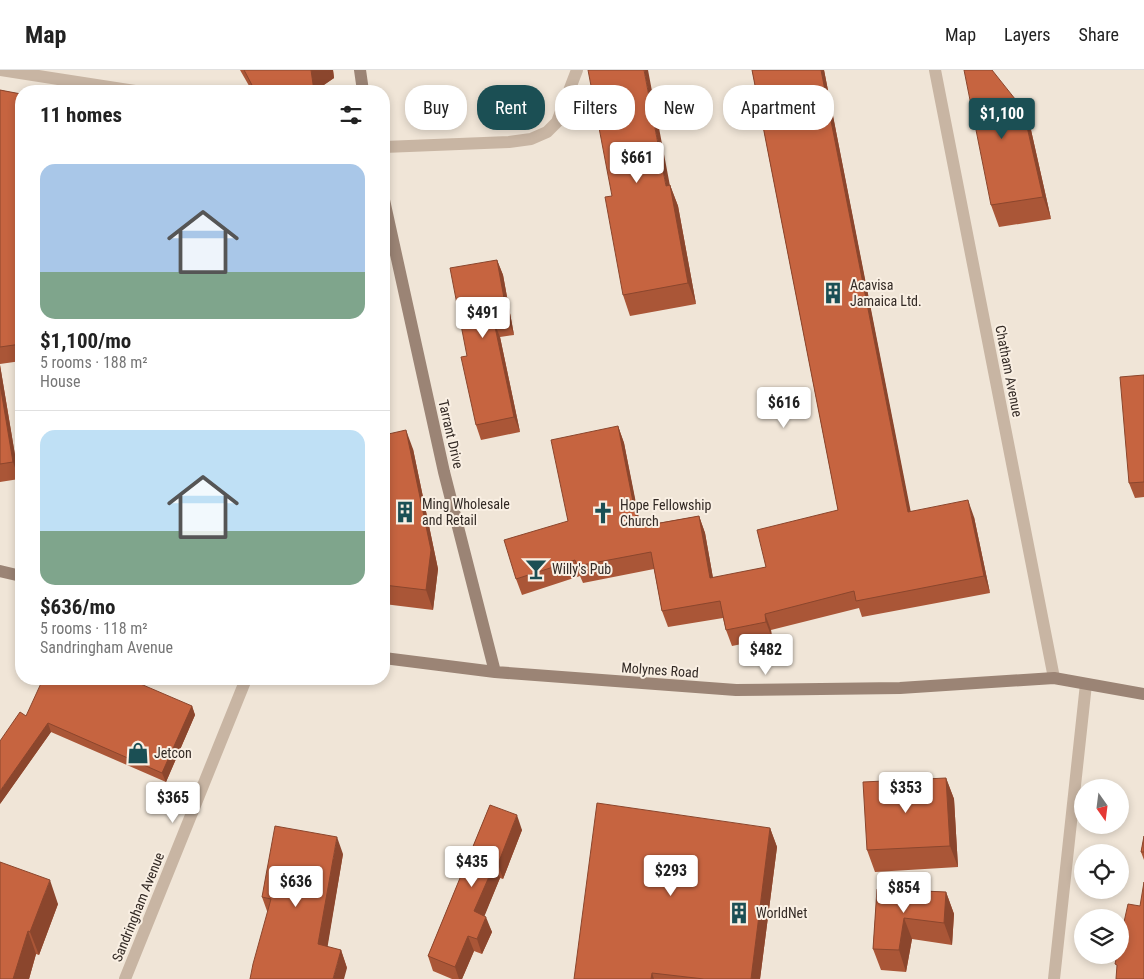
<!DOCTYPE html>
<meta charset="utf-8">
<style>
body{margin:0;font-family:"Roboto Condensed",sans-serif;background:#f6f6f6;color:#222;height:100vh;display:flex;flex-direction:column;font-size:19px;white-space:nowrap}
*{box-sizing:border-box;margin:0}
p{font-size:16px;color:#767676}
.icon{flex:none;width:28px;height:28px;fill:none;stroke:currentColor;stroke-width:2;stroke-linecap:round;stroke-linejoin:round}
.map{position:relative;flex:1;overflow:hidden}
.details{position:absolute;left:15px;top:15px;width:375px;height:600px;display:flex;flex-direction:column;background:#fff;border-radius:20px;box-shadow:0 2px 8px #0003}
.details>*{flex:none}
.guide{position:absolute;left:405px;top:15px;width:475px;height:45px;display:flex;gap:10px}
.needle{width:32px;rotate:166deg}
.tools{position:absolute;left:1074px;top:709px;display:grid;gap:10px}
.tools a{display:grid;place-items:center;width:55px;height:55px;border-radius:50%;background:#fff;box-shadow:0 2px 8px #0003;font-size:25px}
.price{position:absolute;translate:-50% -42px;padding:0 11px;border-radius:5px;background:#fff;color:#222;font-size:16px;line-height:32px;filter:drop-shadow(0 1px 2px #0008)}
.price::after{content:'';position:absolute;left:50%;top:30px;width:15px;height:11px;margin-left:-8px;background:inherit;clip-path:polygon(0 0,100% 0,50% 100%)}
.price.current{background:#1b4f54;color:#fff}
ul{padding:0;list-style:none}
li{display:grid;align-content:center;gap:10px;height:265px;padding:0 25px}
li+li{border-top:1px solid #e0e0e0}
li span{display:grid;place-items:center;height:155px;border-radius:15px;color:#555}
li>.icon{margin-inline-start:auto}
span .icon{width:90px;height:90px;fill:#fffc;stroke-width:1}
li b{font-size:21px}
h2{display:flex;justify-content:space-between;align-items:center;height:60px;padding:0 25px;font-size:21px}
.chip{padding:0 18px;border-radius:20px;background:#fff;box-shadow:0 2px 8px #0003;font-size:18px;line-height:45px}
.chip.current{background:#1b4f54;color:#fff}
header{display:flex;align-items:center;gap:30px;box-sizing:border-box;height:70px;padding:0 25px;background:#fff;border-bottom:1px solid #e0e0e0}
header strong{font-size:24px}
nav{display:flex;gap:28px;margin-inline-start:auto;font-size:18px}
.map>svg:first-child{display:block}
</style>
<header>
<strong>Map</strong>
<nav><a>Map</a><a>Layers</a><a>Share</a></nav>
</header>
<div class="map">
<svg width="1144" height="909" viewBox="0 0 1144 909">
<rect width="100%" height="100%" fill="#f0e5d7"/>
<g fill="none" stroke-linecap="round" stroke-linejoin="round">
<!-- lane -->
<path stroke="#c8b5a3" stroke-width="12" d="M935 0 1054 608"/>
<!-- street -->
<path stroke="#c8b5a3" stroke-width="12" d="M0 0 135 21
M384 77 509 72 531 69 547 62 557 52 577 0
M125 909 246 609
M1054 909 1086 614"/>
<!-- secondary -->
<path stroke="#9b8475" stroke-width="12" d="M360 0 363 21
M384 130 444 402 495 602
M0 501 21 506
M384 588 495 602 736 620 900 618 1054 608 1144 624"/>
</g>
<!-- wall -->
<path fill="#aa5637" d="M240 0H333L334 8 318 19V21H252Z
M752 0H824L910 441 974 447 990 523 862 547 859 538 771 560 772 568 732 576 726 560 723 548 668 557 662 541 654 499 583 513 580 506 522 525 516 509 568 451 618 356 624 373 640 456 699 446 705 463 713 508 766 497 838 440Z
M0 20 21 24V291L0 294Z
M1023 39 1031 60 1051 149 999 157 991 135Z
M670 115 678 136 696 234 630 246 623 225Z
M497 190 503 205 514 265 500 267 520 362 481 370 476 355Z
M0 295 19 409 0 412Z
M1144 305V427L1135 428 1129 413Z
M384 345 386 364 413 379 438 499 433 540 384 534Z
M192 636 195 645 166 712 51 662 0 734 26 646Z
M946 708 954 729 958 797 875 802 867 780Z
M490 735 522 760 503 809 500 808 484 846 492 862 482 884 474 881 462 909H452L433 901 428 886Z
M770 758 777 777 760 909H574Z
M1144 766V790L1141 782Z
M343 784 327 877 341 880 347 898 267 841 262 827Z
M0 792 58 834 39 885 36 884 29 909H0Z
M877 819 946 822 954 844 952 875 912 869 906 902 881 900 873 879Z"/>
<!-- shaded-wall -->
<path fill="#8b462d" d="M311 0H333L334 8 318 19V21H314Z
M644 0H648L674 137 666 116Z
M821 0H824L914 458 908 442Z
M1023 39 1031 60 1051 149 1043 127Z
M670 115 678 136 696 234 688 213Z
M18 134 21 145V156Z
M497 190 503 205 514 265 508 250Z
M494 252 500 267 520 362 514 347Z
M0 295 19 409 13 392 0 314Z
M384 345 389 384 384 369Z
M618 356 624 373 644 473 638 457Z
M406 360 413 379 438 499 433 540 426 520Z
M968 430 974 447 990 523 984 506Z
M699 446 705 463 716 525 710 508Z
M765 544 771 560 772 568 766 552Z
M192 636 195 645 166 712 162 703Z
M48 653 51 662 0 734V721Z
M946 708 954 729 958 797 950 776Z
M517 745 522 760 503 809 498 794Z
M770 758 777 777 760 909H751Z
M337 767 343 784 325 892 318 874Z
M495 793 500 808 480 857 474 841Z
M50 810 58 834 39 885 30 862Z
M946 822 954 844 952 875 944 853Z
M486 847 492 862 482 884 477 869Z
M904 848 912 869 906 902 899 880Z
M28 861 36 884 29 909H13Z
M468 866 474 881 462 909H459L455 897Z
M341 880 347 898 344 909H333Z
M652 903 654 909H651Z"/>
<!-- building -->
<path fill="#c66440" stroke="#8b462d" d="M244 0H311L314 21H270V19L253 17Z
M588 0H644L666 116 670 115 688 213 623 225 605 127 612 126Z
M752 0H821L908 442 968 430 984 506 856 531 854 521 765 544 766 552 726 560 720 531 662 541 651 482 577 496 575 490 516 509 504 470 568 451 551 370 618 356 638 457 699 446 710 508 766 497 757 460 838 440Z
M964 0H992L1023 39 1043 127 991 135Z
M0 20 21 24V135L18 134 21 156V274L0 277Z
M497 190 508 250 494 252 514 347 476 355 461 287 467 286 450 198Z
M1144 305V412L1129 413 1120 307Z
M0 314 13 392 0 394Z
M406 360 431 480 426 520 384 515V365Z
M43 609H129L192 636 162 703 48 653 0 721V671L20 642 26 646Z
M946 708 950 776 867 780 863 712Z
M597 733 770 758 751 909H704L652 903 651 909H574Z
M490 735 517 745 498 794 495 793 474 841 486 847 477 869 468 866 455 897 428 886Z
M275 756 337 767 318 874 341 880 333 909H250L253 894 271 829 262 827Z
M1144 766V782H1141Z
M0 792 50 810 30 862 28 861 13 909H0Z
M1144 812V909H1116L1117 895 1115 894 1117 885H1120V870L1128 834 1140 836Z
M877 819 946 822 944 853 904 848 899 880 873 879Z"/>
<!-- icons -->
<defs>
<g id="building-bare" transform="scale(1.725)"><path d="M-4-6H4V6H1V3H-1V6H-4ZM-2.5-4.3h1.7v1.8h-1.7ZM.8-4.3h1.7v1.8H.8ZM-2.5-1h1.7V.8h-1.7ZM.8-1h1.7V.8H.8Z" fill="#1b4f54" stroke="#f9efe3" stroke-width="2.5" paint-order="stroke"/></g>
<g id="church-bare" transform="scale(1.725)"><path d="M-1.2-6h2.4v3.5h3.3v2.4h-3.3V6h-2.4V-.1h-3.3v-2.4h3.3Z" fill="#1b4f54" stroke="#f9efe3" stroke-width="2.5" paint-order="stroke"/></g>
<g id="bar-bare" transform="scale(1.725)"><path d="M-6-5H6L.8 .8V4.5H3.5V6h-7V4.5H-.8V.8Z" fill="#1b4f54" stroke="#f9efe3" stroke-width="2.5" paint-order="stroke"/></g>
<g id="shop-bare" transform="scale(1.725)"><path d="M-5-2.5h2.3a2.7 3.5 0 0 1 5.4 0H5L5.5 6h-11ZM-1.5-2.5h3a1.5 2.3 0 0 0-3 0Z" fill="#1b4f54" stroke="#f9efe3" stroke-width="2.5" paint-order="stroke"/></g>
</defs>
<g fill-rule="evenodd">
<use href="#building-bare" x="833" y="223"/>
<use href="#building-bare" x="405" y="442"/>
<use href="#church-bare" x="603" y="443"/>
<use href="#bar-bare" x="536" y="499"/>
<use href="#shop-bare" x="138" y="683"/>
<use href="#building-bare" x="739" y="843"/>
</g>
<g text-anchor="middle" stroke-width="4" stroke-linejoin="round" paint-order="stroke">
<!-- poi labels -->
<g font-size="14" fill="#332a25" stroke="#f9efe3" text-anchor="start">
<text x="850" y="220">Acavisa<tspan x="850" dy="16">Jamaica Ltd.</tspan></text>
<text x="422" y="439">Ming Wholesale<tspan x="422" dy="16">and Retail</tspan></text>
<text x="620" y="440">Hope Fellowship<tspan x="620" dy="16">Church</tspan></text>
<text x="552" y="504">Willy's Pub</text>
<text x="154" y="688">Jetcon</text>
<text x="756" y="848">WorldNet</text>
</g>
<!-- street labels -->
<g font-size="14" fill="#332a25" stroke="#f9efe3">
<text transform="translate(1009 301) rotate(79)" y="5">Chatham Avenue</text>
<text transform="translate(451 364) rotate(77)" y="5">Tarrant Drive</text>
<text transform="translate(660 600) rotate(4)" y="5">Molynes Road</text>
<text transform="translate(138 837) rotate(-68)" y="5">Sandringham Avenue</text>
</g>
</g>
</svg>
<div class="tools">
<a><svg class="needle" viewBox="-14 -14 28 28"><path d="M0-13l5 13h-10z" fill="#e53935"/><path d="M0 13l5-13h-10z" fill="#767676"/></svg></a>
<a><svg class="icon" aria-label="locate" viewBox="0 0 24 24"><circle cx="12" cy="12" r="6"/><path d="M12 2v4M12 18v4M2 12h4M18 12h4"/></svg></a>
<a><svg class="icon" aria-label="layers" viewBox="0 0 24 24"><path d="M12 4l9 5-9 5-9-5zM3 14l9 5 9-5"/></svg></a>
</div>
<b class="price current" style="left:1002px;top:70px">$1,100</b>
<b class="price" style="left:637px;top:114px">$661</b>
<b class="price" style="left:483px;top:269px">$491</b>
<b class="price" style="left:784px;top:359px">$616</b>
<b class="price" style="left:766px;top:606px">$482</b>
<b class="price" style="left:906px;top:744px">$353</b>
<b class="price" style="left:173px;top:754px">$365</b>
<b class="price" style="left:472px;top:818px">$435</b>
<b class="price" style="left:671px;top:827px">$293</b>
<b class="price" style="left:296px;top:838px">$636</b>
<b class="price" style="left:904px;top:844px">$854</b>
<div class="guide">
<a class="chip">Buy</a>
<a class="chip current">Rent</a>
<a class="chip">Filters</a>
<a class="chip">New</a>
<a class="chip">Apartment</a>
</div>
<section class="details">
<h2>11 homes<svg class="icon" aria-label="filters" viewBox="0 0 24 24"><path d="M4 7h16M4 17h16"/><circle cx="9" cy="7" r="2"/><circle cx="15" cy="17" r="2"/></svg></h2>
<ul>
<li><span style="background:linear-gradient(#a9c7e8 70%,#7fa58c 0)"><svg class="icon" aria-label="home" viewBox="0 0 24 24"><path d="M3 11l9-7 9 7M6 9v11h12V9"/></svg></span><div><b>$1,100/mo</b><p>5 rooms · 188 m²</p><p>House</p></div></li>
<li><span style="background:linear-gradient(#bfe0f5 65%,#7fa58c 0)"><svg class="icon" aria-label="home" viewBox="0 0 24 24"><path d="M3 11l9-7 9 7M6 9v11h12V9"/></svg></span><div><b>$636/mo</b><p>5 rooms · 118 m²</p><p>Sandringham Avenue</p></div></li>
</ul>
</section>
</div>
